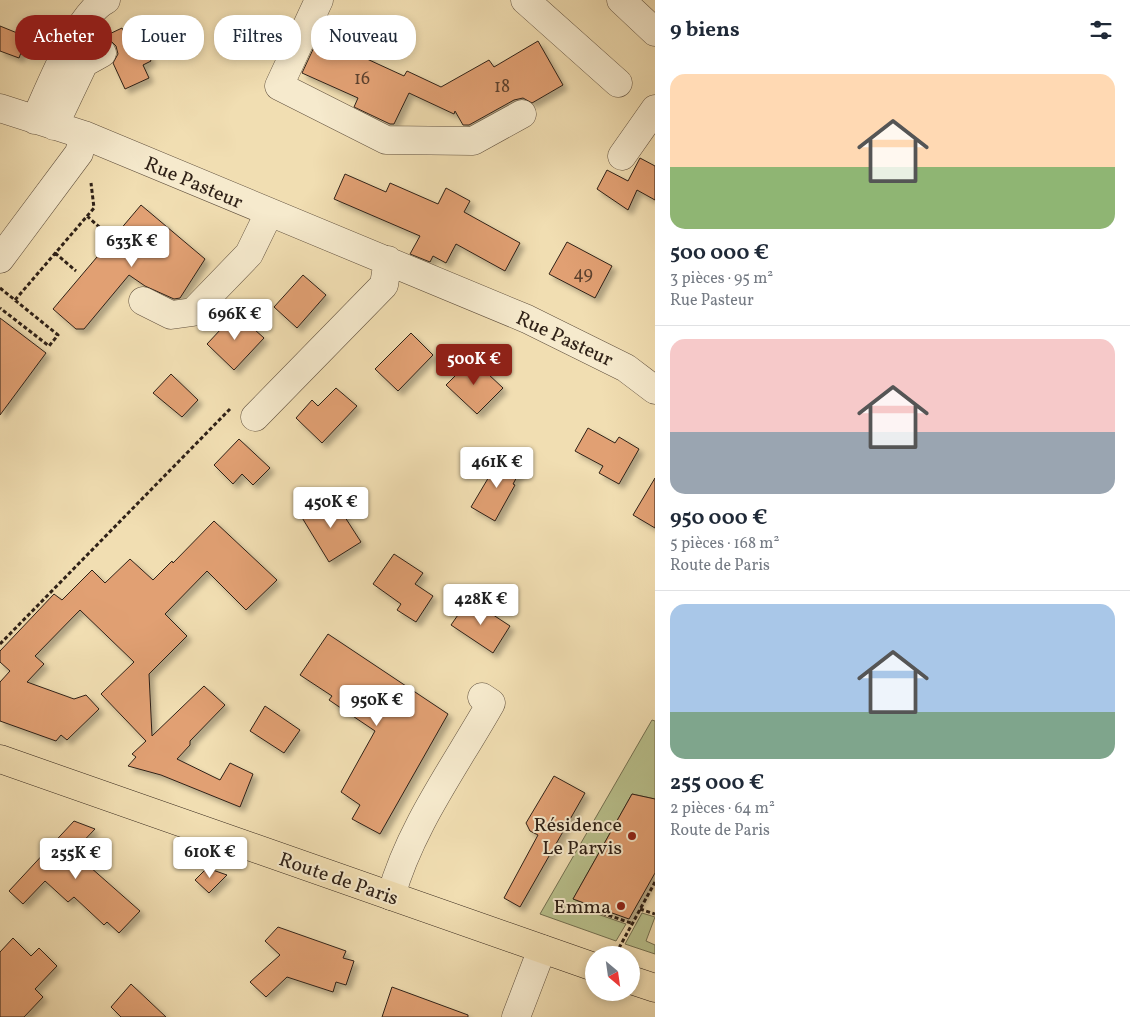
<!DOCTYPE html>
<html lang="fr">
<meta charset="utf-8">
<style>
body{margin:0;font-family:Vollkorn,serif;background:#f6f6f7;color:#1f2937;height:100vh;display:flex;flex-direction:column;font-size:19px;white-space:nowrap}
*{box-sizing:border-box;margin:0}
p{font-size:16px;color:#747a83}
.icon{flex:none;width:28px;height:28px;fill:none;stroke:currentColor;stroke-width:2;stroke-linecap:round;stroke-linejoin:round}
.map{position:relative;flex:1;overflow:hidden}
.side{display:flex;flex-direction:column;background:#fff;width:475px}
.side>*{flex:none}
.banner{position:absolute;left:15px;top:15px;width:475px;height:45px;display:flex;gap:10px}
.needle{width:32px;rotate:151deg}
.tools{position:absolute;left:585px;top:946px;display:grid;gap:10px}
.tools a{display:grid;place-items:center;width:55px;height:55px;border-radius:50%;background:#fff;box-shadow:0 2px 8px #0003;font-size:25px}
.price{position:absolute;translate:-50% -42px;padding:0 11px;border-radius:5px;background:#fff;color:#222;font-size:16px;line-height:32px;filter:drop-shadow(0 1px 2px #0008)}
.price::after{content:'';position:absolute;left:50%;top:30px;width:15px;height:11px;margin-left:-8px;background:inherit;clip-path:polygon(0 0,100% 0,50% 100%)}
.price.active{background:#8f2418;color:#fff}
ul{padding:0;list-style:none}
li{display:grid;align-content:center;gap:10px;height:265px;padding:0 15px}
li+li{border-top:1px solid #e0e1e3}
li span{display:grid;place-items:center;height:155px;border-radius:15px;color:#555}
li>.icon{margin-inline-start:auto}
span .icon{width:90px;height:90px;fill:#fffc;stroke-width:1}
li b{font-size:21px}
h2{display:flex;justify-content:space-between;align-items:center;height:60px;padding:0 15px;font-size:21px}
.chip{padding:0 18px;border-radius:20px;background:#fff;box-shadow:0 2px 8px #0003;font-size:18px;line-height:45px}
.chip.active{background:#8f2418;color:#fff}
main{display:flex;flex:1;min-height:0}
.map>svg:first-child{display:block}
</style>
<main>
<div class="map">
<svg width="655" height="1017" viewBox="0 0 655 1017">
<defs>
<filter id="shadow"><feDropShadow dx="4.5" dy="4.5" stdDeviation="2.5" flood-color="#0004"/></filter>
</defs>
<rect width="100%" height="100%" fill="#f1deb2"/>
<filter id="stains"><feTurbulence type="fractalNoise" baseFrequency=".004" numOctaves="4"/><feColorMatrix values="0 0 0 0 .2 0 0 0 0 .09 0 0 0 0 .02 0 0 0 .5 -.17"/></filter>
<radialGradient id="worn" r=".72"><stop offset=".6" stop-color="#630" stop-opacity="0"/><stop offset="1" stop-color="#630" stop-opacity=".3"/></radialGradient>
<!-- green -->
<path fill="#b9c18d" stroke="#747152" d="M652 720 655 721V799L632 794 573 899 589 905 586 910 626 924 616 941 540 914Z
M642 913 655 917 646 941 655 945V954L625 944Z"/>
<!-- building -->
<path fill="#e1a073" stroke="#2f2117" filter="url(#shadow)" d="M0 26 27 37 19 58 0 51Z
M122 28 126 36 136 31 151 61 143 65 149 78 125 89 113 63 118 54 116 46 110 40 103 37Z
M323 28 371 50 367 59 404 76 407 71 441 87 489 60 494 67 538 41 563 85 532 103 523 98 514 100 469 125H463L455 111 454 114 409 93 394 124H390L354 107 358 98 302 73Z
M640 158 655 166V200L637 190 628 210 597 189 607 170 628 181Z
M345 174 386 192 390 183 438 204 446 188 470 201 464 212 520 243 505 271 456 244 446 263 433 256 430 262 410 254 420 236 334 199Z
M141 205 205 259 180 298 174 299 145 286 129 275 84 329H76L53 309Z
M567 242 612 266 595 298 549 274Z
M303 275 326 295 297 328 274 307Z
M236 313 264 338 234 370 207 344Z
M0 318 46 353 0 415Z
M411 333 433 355 398 391 375 369Z
M472 359 503 388 477 414 446 385Z
M171 374 198 400 182 417 153 393Z
M336 388 357 406 322 443 296 418 312 400 318 406Z
M588 428 615 443 619 437 639 449 619 484 599 473 603 466 575 451Z
M239 439 270 468 253 485 242 474 233 484 214 465Z
M505 457 523 466 513 484 515 485 495 521 471 507 493 470 497 472Z
M655 478V528L633 515Z
M332 497 361 542 329 562 301 516Z
M214 521 277 580 246 610 207 571 165 614 187 636 149 674 152 736 204 686 225 705 190 741V745L177 759 220 780 230 763 253 774 240 807 161 775 128 766 136 757 132 754 146 741 101 694 134 662 80 610 35 656 44 664 27 682 74 699 86 695 99 709 67 740 61 735 56 741 0 721V682L10 671 0 662V651L54 594 62 600 92 570 105 583 130 559 153 580 172 561 173 563Z
M394 554 423 573 415 584 433 596 416 622 397 610 401 604 373 584Z
M469 599 510 626 493 653 451 625Z
M328 634 448 714 380 834 352 819 360 805 341 792 375 731 329 700 332 696 300 675Z
M265 706 300 730 284 753 250 731Z
M554 776 585 793 520 907 504 898 538 835 530 831 526 823Z
M632 794 655 799V873L629 919 573 899Z
M74 821 95 829 73 852 140 911 119 933 107 922 104 925 74 897 68 902 45 881 23 904 9 891Z
M207 868 227 875 209 893 195 880Z
M278 927 346 951 343 958 354 961 346 985 336 982 333 992 287 977 266 997 250 982 280 955 265 941Z
M13 938 31 956 39 948 57 966 35 989 43 997 24 1017H0V952Z
M131 984 166 1017H121L111 1007Z
M392 987 468 1015V1017H382Z"/>
<g fill="none" stroke-linecap="round" stroke-linejoin="round">
<!-- minor casing -->
<g stroke="#60503e" stroke-width="29">
<path id="minor" d="M319 0 279 86 386 140 473 141 522 114
M525 0 618 83
M621 0 655 32
M0 108 84 135 527 319 626 368 655 390
M35 120C49 90 78 14 106 0
M54 126 84 63 102 53
M622 156 655 109
M0 259 79 153 84 135
M143 301 171 315 193 312 249 254 269 213
M255 417 384 285 388 260
M391 896C410 827 456 765 491 703L482 697
M516 1017 542 949"/>
</g>
<!-- major casing -->
<g stroke="#2f2117" stroke-width="29">
<path id="major" d="M0 759 594 967
M631 980 655 988"/>
</g>
<!-- path -->
<path stroke="#2f2117" stroke-width="3" stroke-dasharray="4 2.5" stroke-linecap="butt" d="M87 216 107 234
M55 253 76 271
M0 288 58 335 49 346 0 308
M15 300 94 208 91 183
M0 644 230 409
M590 909 631 923
M640 909 655 914
M619 948 655 882"/>
<!-- minor -->
<use href="#minor" stroke="#f6eacd" stroke-width="28"/>
<!-- major -->
<use href="#major" stroke="#f1deb2" stroke-width="28"/>
</g>
<!-- markers -->
<g fill="#8f2418" stroke="#f6eacd" stroke-width="2">
<circle cx="632" cy="836" r="5"/>
<circle cx="621" cy="906" r="5"/>
</g>
<g text-anchor="middle" stroke-width="4" stroke-linejoin="round" paint-order="stroke">
<!-- number labels -->
<g font-size="18" fill="#5c412e">
<text x="362" y="84">16</text>
<text x="502" y="92">18</text>
<text x="583" y="279">49</text>
</g>
<!-- street labels -->
<g font-size="20" fill="#2f2117" stroke="#f6eacd">
<text transform="translate(194 182) rotate(23)" y="7">Rue Pasteur</text>
<text transform="translate(565 338) rotate(25)" y="7">Rue Pasteur</text>
<text transform="translate(339 878) rotate(19)" y="7">Route de Paris</text>
</g>
<!-- poi labels -->
<g font-size="20" fill="#2f2117" stroke="#f6eacd" text-anchor="end">
<text x="622" y="831">Résidence<tspan x="622" dy="23">Le Parvis</tspan></text>
<text x="611" y="913">Emma</text>
</g>
</g>
<rect width="100%" height="100%" filter="url(#stains)"/>
<rect width="100%" height="100%" fill="url(#worn)"/>
</svg>
<div class="tools">
<a><svg class="needle" viewBox="-14 -14 28 28"><path d="M0-13l5 13h-10z" fill="#e53935"/><path d="M0 13l5-13h-10z" fill="#747a83"/></svg></a>
</div>
<b class="price" style="left:132px;top:268px">633K €</b>
<b class="price" style="left:235px;top:341px">696K €</b>
<b class="price active" style="left:474px;top:386px">500K €</b>
<b class="price" style="left:497px;top:489px">461K €</b>
<b class="price" style="left:331px;top:529px">450K €</b>
<b class="price" style="left:481px;top:626px">428K €</b>
<b class="price" style="left:377px;top:727px">950K €</b>
<b class="price" style="left:210px;top:879px">610K €</b>
<b class="price" style="left:76px;top:880px">255K €</b>
<div class="banner">
<a class="chip active">Acheter</a>
<a class="chip">Louer</a>
<a class="chip">Filtres</a>
<a class="chip">Nouveau</a>
</div>
</div>
<section class="side">
<h2>9 biens<svg class="icon" aria-label="filters" viewBox="0 0 24 24"><path d="M4 7h16M4 17h16"/><circle cx="9" cy="7" r="2"/><circle cx="15" cy="17" r="2"/></svg></h2>
<ul>
<li><span style="background:linear-gradient(#ffd9b3 60%,#8fb573 0)"><svg class="icon" aria-label="home" viewBox="0 0 24 24"><path d="M3 11l9-7 9 7M6 9v11h12V9"/></svg></span><div><b>500 000 €</b><p>3 pièces · 95 m²</p><p>Rue Pasteur</p></div></li>
<li><span style="background:linear-gradient(#f6c9c9 60%,#9aa5b1 0)"><svg class="icon" aria-label="home" viewBox="0 0 24 24"><path d="M3 11l9-7 9 7M6 9v11h12V9"/></svg></span><div><b>950 000 €</b><p>5 pièces · 168 m²</p><p>Route de Paris</p></div></li>
<li><span style="background:linear-gradient(#a9c7e8 70%,#7fa58c 0)"><svg class="icon" aria-label="home" viewBox="0 0 24 24"><path d="M3 11l9-7 9 7M6 9v11h12V9"/></svg></span><div><b>255 000 €</b><p>2 pièces · 64 m²</p><p>Route de Paris</p></div></li>
</ul>
</section>
</main>
